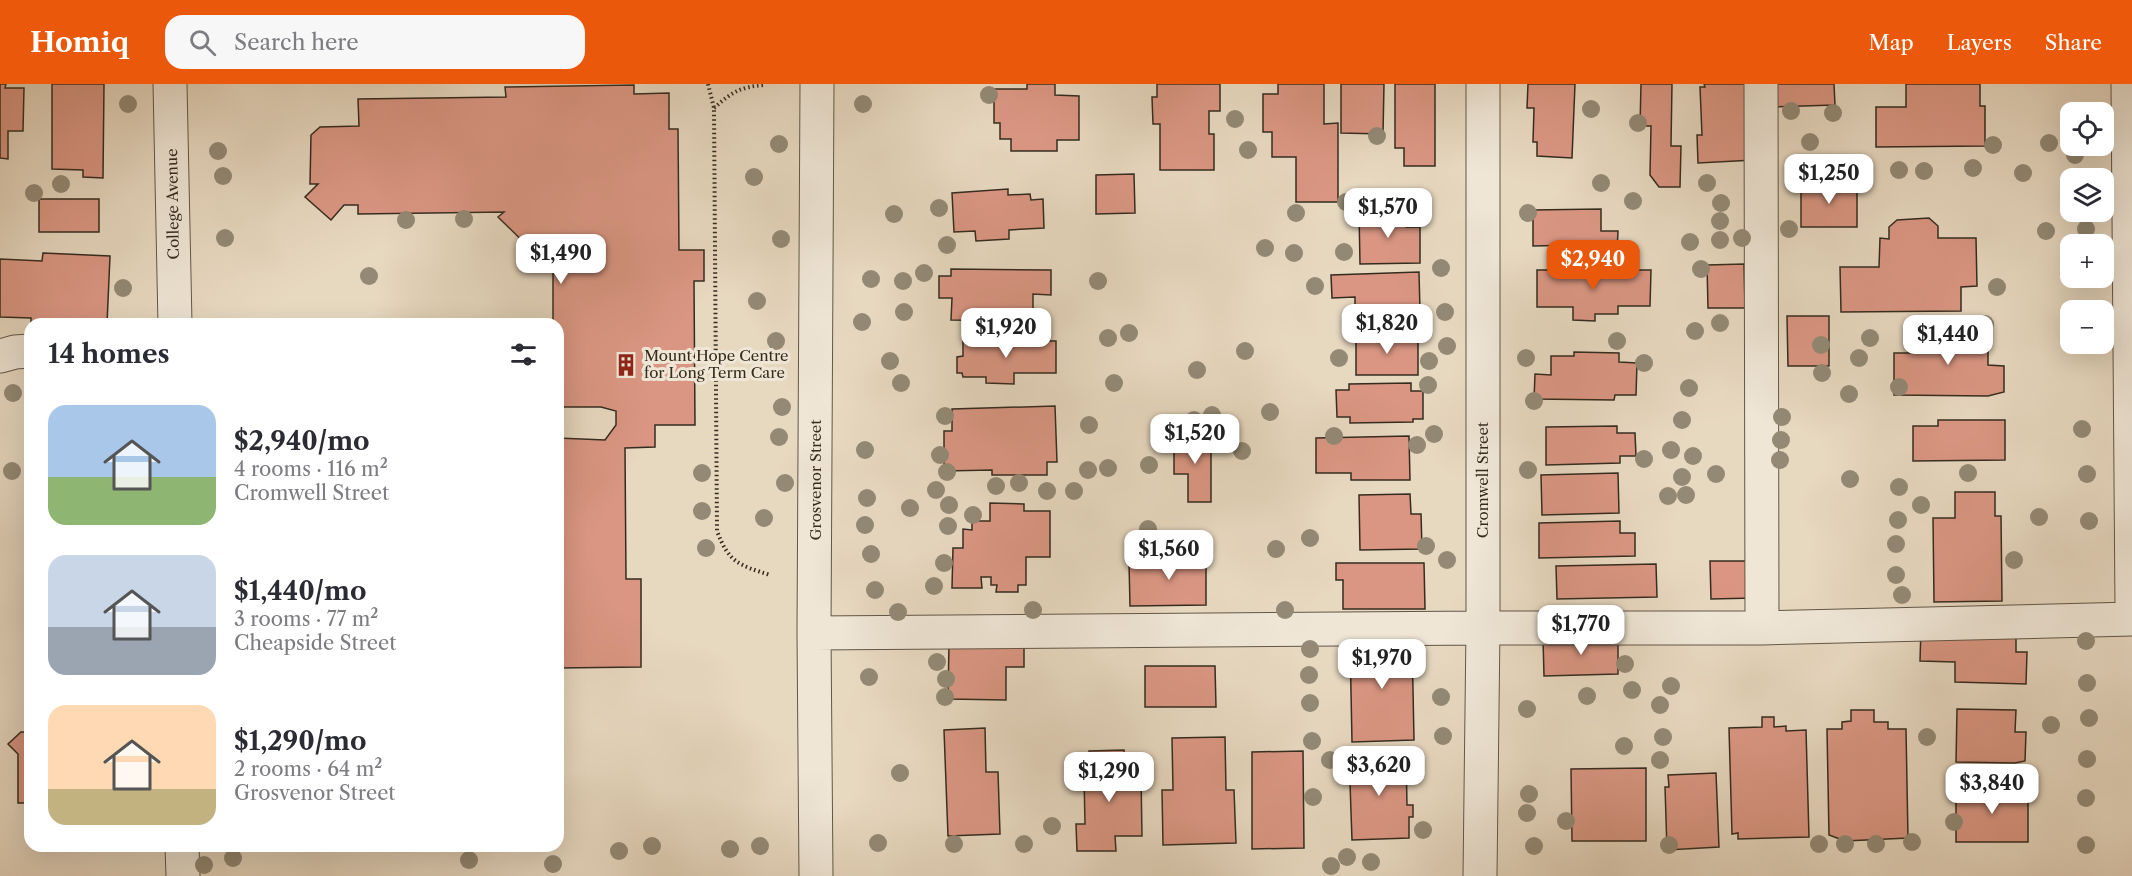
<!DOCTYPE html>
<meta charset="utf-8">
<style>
body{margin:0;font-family:"Libre Caslon Text",serif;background:#f7f7f7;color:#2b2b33;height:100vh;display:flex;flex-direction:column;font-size:22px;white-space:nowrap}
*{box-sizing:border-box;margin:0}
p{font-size:20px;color:#7c7c81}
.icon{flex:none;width:33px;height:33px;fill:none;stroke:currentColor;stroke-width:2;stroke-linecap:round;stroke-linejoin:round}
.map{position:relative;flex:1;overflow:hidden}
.side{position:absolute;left:24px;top:234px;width:540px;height:534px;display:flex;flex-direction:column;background:#fff;border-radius:18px;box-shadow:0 6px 24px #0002}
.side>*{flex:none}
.buttons{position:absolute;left:2060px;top:18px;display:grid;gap:12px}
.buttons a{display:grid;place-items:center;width:54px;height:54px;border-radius:12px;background:#fff;box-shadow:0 6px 24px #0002;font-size:30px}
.price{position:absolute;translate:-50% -51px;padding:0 14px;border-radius:12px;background:#fff;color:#222;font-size:20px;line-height:39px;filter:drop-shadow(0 2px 3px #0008)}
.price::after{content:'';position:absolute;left:50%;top:36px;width:18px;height:14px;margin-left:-9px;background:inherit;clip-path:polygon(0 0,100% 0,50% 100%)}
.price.selected{background:#ea580c;color:#fff}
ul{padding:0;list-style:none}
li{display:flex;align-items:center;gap:18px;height:150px;padding:0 24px}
li span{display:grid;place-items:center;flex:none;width:168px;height:120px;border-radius:18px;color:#555}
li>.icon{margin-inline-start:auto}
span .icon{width:72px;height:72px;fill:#fffc;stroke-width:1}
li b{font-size:26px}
h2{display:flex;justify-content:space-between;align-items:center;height:72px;padding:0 24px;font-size:26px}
header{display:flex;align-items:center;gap:36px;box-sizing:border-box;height:84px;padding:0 30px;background:#ea580c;color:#fff}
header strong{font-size:28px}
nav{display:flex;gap:33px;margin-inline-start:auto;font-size:21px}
.search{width:420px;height:54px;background:#f7f7f7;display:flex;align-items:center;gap:15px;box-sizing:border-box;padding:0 21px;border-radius:18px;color:#7c7c81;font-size:22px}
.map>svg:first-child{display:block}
</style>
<header>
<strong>Homiq</strong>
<div class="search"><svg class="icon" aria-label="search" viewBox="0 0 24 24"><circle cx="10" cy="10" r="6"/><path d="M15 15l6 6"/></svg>Search here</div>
<nav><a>Map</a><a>Layers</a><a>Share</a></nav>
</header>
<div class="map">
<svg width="2132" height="792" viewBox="0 0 2132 792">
<rect width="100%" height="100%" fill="#e7d8c0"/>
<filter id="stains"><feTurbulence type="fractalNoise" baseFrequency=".00333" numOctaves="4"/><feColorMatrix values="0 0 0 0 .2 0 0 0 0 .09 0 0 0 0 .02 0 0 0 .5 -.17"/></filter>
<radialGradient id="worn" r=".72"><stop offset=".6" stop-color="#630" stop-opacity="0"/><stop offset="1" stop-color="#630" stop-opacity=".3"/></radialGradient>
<!-- building -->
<path fill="#da9683" stroke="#352c1f" stroke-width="1.5" d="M0 0H6L5 4H24L23 47H8V75L0 74Z
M52 0H104L103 94 83 93V86L52 85Z
M1027 0H1055V11L1079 12V56H1057V67H1011V55H1000V39H994V5H1027Z
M1157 0H1220V27H1209V50H1214V86H1160V40H1153L1152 13H1157Z
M1278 0H1324V40L1338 39V118H1296V73H1272V48H1263V10H1278Z
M1341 0H1384L1383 50 1341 49Z
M1395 0H1435V82H1404V64H1395Z
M1528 0H1575L1572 74 1537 72V58H1533L1534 24H1527Z
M1641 0H1672L1671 62H1681L1680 103H1659L1650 91 1651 42H1640Z
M1704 0H1750L1754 76 1698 79 1697 51H1702L1700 3H1705Z
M1773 0H1834L1835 21 1774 23Z
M1906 0H1980V22H1985V62L1876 63V23H1906Z
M634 1V10L669 9V45H678L679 166H704V197H694L695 341H655V363L625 364 626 495H641V583L558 584V354L605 356 616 341V327L601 323H558V240H553V178H544L498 133 504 128 358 130V121H344L331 136 305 113 318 100H310L311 51 320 43 359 42 358 15 506 13 505 3Z
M1134 90 1135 129 1096 130V91Z
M1801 100H1857V143H1801Z
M1008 105V111L1030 110 1031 116 1043 115 1044 144 1009 146V155L976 157 975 147 954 148 952 109Z
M39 115H99V148H39Z
M1601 125V147H1618L1617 168H1579V161L1533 162V126Z
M1405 127 1406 143H1420V179L1360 180 1359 128Z
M1929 134 1938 142V154H1976L1977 202 1961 203V227L1841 228 1840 183H1879L1880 154 1889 155V143L1897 136Z
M43 169 110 172 107 240H31V234L0 233V175L42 177Z
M1744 180 1745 224H1708L1707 181Z
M951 185 1051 186V211L1033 210V237L951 236 952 214H939V192H951Z
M1537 186H1651L1650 222H1618V230H1595V237L1573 236V223H1537Z
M1419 188 1420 227 1355 230V213L1332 214 1331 191Z
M1787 232H1829V282H1788Z
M1934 245H1988V281L2004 282V308L1988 312 1894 311V269H1913V249H1934Z
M1356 251H1418V291H1356Z
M963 256 1056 257V289H1014V300L986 299V293H963L962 289H957V273L963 272Z
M1574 268 1619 269V278L1637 279 1636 311H1615L1614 316 1534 315 1535 290 1551 291V272H1574Z
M1411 299V307H1423V335H1413V338L1350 339V333H1337L1336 306H1349V300Z
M1055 322 1057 378H1047V391H992V386L944 387V347H952V325Z
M1938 336H2005V376L1913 377V342H1938Z
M1617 342V349H1635L1636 372H1620V379L1546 381V343Z
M1211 350V418H1188V390H1174V351Z
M1409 352 1410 396H1351V389H1316V354Z
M1618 389 1619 429 1542 431 1541 391Z
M1955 408H1995V432H2001L2002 517 1934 518 1933 434H1955Z
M1410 410 1411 430H1421L1422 465 1360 466 1359 411Z
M990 419 1024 420V427H1050V473H1026V501H1018V508H996L997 501H991V493H981L982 504H952L953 464H963V445L972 446V437H990Z
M1620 437V449H1635V472L1539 474V439Z
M1206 470V521L1130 522 1129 479 1155 478V471Z
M1710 477H1755V514L1711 515Z
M1336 479H1424L1425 525H1343V496H1336Z
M1656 480 1657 513 1557 515 1556 482Z
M1921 544 2016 547V568H2027L2026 600 1955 598V578L1920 577Z
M1618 552V590L1544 592 1543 554Z
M1412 555 1414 656 1352 658 1350 557Z
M949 558 1024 559V583H1006V616L948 615Z
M1145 582H1215L1216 623H1145Z
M1957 625 2016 626 2015 648H2026L2025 677 2015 679 1956 678Z
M1851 626H1874V638H1888V645H1906L1908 754 1845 757 1829 751 1827 645H1842V638L1851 637Z
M1762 633H1774V643L1786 642V647L1806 646 1809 753 1738 755V749L1732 750 1729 644 1762 643Z
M985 644 986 688H998L1000 750 948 752 944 646Z
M21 648H30V719H18V670L8 660Z
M1225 653 1226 706H1234L1236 759 1163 761 1162 706H1173L1172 654Z
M1124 666 1125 691H1141L1142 752H1115L1116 767H1077L1076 740H1085L1084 692H1090L1089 667Z
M1303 667 1304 764 1252 765V668Z
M1406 669 1407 721H1413V733H1409V754L1352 756 1349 671Z
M1646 684V757H1572L1571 685Z
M1716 689 1719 763 1667 766 1665 703H1669L1668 691Z
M1956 704H2028V758H1956Z"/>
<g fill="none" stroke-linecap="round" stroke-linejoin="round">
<!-- minor casing -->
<g stroke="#625747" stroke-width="35">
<path id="minor" d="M170 0 175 240
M1761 0 1762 544 2132 535
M2128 0 2132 525
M0 272 15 268 30 267
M814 549 1483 544H1762
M182 762 183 792
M816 792 814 549 817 0
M1480 792 1483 544V0"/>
</g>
<!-- path -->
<path stroke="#352c1f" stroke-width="4" stroke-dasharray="1.5 3" stroke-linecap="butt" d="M708 0 714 24 717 447C729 479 739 481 770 491
M714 24C732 8 740 3 764 1"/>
<!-- minor -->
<use href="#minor" stroke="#efe6d6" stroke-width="33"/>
</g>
<!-- trees -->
<g fill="#938975">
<circle cx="989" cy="11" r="9"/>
<circle cx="128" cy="20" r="9"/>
<circle cx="863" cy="20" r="9"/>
<circle cx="1591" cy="25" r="9"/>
<circle cx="1791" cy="27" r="9"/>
<circle cx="1833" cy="29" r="9"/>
<circle cx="1235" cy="35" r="9"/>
<circle cx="1638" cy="39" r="9"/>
<circle cx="1377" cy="52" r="9"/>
<circle cx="1810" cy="58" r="9"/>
<circle cx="2049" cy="59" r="9"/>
<circle cx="779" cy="60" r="9"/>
<circle cx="1993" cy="61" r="9"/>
<circle cx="1248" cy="66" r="9"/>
<circle cx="218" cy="67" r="9"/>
<circle cx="2075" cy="71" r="9"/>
<circle cx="1973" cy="84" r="9"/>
<circle cx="1899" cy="86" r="9"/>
<circle cx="1924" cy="87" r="9"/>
<circle cx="2023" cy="89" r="9"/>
<circle cx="223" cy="92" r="9"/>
<circle cx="754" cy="93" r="9"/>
<circle cx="1601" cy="99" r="9"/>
<circle cx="1707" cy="99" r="9"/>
<circle cx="61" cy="100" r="9"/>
<circle cx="34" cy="109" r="9"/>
<circle cx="1633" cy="117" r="9"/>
<circle cx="1346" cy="118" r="9"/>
<circle cx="1721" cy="119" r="9"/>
<circle cx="939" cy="124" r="9"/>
<circle cx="1296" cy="129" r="9"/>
<circle cx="1528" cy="129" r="9"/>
<circle cx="894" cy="130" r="9"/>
<circle cx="464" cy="135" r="9"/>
<circle cx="406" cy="136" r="9"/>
<circle cx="1720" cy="137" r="9"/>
<circle cx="1789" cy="145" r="9"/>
<circle cx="2086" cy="145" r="9"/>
<circle cx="2046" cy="147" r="9"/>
<circle cx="225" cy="154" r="9"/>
<circle cx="1742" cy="154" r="9"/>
<circle cx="781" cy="155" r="9"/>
<circle cx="1720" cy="156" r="9"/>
<circle cx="1690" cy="158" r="9"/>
<circle cx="947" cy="161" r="9"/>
<circle cx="1265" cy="164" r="9"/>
<circle cx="1344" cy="168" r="9"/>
<circle cx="1294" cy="169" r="9"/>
<circle cx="1441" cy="184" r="9"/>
<circle cx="1701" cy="185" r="9"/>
<circle cx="924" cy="189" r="9"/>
<circle cx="369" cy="192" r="9"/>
<circle cx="871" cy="195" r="9"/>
<circle cx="903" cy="197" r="9"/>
<circle cx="1098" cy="197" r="9"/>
<circle cx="1315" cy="202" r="9"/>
<circle cx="1997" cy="203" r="9"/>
<circle cx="123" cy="204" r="9"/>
<circle cx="757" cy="217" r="9"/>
<circle cx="904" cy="228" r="9"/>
<circle cx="1445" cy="228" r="9"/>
<circle cx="862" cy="238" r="9"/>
<circle cx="1720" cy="239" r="9"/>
<circle cx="1985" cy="240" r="9"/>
<circle cx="1695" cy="247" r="9"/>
<circle cx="1129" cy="249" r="9"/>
<circle cx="1108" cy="254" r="9"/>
<circle cx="1870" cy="254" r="9"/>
<circle cx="776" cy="257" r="9"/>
<circle cx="1617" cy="257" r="9"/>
<circle cx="1821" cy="261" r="9"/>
<circle cx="1447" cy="262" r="9"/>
<circle cx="1245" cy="267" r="9"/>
<circle cx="1339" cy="274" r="9"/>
<circle cx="1526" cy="274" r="9"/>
<circle cx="1859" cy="274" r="9"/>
<circle cx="890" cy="277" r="9"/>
<circle cx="1429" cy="277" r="9"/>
<circle cx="1644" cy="279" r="9"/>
<circle cx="1197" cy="286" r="9"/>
<circle cx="1822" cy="289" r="9"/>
<circle cx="901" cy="299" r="9"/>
<circle cx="1114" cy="299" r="9"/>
<circle cx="1428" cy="301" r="9"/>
<circle cx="1899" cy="303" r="9"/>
<circle cx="1689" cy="304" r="9"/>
<circle cx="13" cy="309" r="9"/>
<circle cx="1849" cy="310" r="9"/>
<circle cx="1534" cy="317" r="9"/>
<circle cx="782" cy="323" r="9"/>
<circle cx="1270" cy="328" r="9"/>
<circle cx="1212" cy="331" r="9"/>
<circle cx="945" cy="332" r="9"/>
<circle cx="1782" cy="333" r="9"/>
<circle cx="1194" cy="336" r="9"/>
<circle cx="1682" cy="336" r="9"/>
<circle cx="1089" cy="341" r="9"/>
<circle cx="2082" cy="345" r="9"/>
<circle cx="1434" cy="350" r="9"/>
<circle cx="1334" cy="352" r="9"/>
<circle cx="779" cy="353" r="9"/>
<circle cx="1781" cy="356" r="9"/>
<circle cx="1417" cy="361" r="9"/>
<circle cx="865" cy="366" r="9"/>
<circle cx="1671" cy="366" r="9"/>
<circle cx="1242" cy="367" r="9"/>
<circle cx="940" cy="371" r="9"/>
<circle cx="1693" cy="372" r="9"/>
<circle cx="1644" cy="375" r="9"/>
<circle cx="1780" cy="376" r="9"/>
<circle cx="1149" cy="381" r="9"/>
<circle cx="1108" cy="384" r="9"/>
<circle cx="1088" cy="386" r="9"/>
<circle cx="1528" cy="386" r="9"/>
<circle cx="12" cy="387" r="9"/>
<circle cx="947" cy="388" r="9"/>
<circle cx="702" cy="389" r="9"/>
<circle cx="1968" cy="389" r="9"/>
<circle cx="1716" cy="390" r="9"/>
<circle cx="2087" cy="390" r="9"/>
<circle cx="1682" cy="393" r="9"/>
<circle cx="1850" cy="395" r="9"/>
<circle cx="785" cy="399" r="9"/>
<circle cx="1019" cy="399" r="9"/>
<circle cx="996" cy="402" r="9"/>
<circle cx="1899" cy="403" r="9"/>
<circle cx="936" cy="406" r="9"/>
<circle cx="1047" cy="407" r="9"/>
<circle cx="1074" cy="407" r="9"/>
<circle cx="1686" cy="411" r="9"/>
<circle cx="1668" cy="412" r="9"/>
<circle cx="867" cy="414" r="9"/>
<circle cx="949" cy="421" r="9"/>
<circle cx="1921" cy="421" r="9"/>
<circle cx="910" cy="424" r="9"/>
<circle cx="702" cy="427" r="9"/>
<circle cx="973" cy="431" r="9"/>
<circle cx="2039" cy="433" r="9"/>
<circle cx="764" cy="434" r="9"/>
<circle cx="1898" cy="436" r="9"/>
<circle cx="2089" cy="437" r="9"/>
<circle cx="865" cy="441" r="9"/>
<circle cx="948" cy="442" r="9"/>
<circle cx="1148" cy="445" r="9"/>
<circle cx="1310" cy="454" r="9"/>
<circle cx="1896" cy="460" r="9"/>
<circle cx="1426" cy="462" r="9"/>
<circle cx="706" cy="464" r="9"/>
<circle cx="1276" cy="465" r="9"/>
<circle cx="871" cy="470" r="9"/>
<circle cx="1447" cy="476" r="9"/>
<circle cx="2014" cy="476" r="9"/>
<circle cx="944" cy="479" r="9"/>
<circle cx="1896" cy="491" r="9"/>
<circle cx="934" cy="502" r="9"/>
<circle cx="875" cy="506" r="9"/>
<circle cx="1902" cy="511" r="9"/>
<circle cx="1033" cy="526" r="9"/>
<circle cx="1285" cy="526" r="9"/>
<circle cx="898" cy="528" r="9"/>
<circle cx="2086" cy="557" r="9"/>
<circle cx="1310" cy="565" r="9"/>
<circle cx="937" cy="578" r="9"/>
<circle cx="1625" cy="580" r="9"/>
<circle cx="1309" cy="591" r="9"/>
<circle cx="869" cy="593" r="9"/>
<circle cx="946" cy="595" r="9"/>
<circle cx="2087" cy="599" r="9"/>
<circle cx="1671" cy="602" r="9"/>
<circle cx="1632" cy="606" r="9"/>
<circle cx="1587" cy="612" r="9"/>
<circle cx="945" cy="613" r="9"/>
<circle cx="1441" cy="613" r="9"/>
<circle cx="1310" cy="619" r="9"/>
<circle cx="1660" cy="621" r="9"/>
<circle cx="1527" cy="625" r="9"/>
<circle cx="2089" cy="634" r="9"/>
<circle cx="2051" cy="641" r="9"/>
<circle cx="1443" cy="652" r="9"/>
<circle cx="1663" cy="653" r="9"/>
<circle cx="1927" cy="653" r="9"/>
<circle cx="1312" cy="657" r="9"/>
<circle cx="1624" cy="662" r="9"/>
<circle cx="2087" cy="675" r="9"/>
<circle cx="1330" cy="676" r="9"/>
<circle cx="1660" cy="676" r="9"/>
<circle cx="900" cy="689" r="9"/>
<circle cx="1529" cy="710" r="9"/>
<circle cx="1313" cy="713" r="9"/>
<circle cx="2086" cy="714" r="9"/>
<circle cx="1527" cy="729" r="9"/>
<circle cx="1566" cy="737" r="9"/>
<circle cx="1954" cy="738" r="9"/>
<circle cx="1052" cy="742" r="9"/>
<circle cx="1423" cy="746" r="9"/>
<circle cx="1912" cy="758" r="9"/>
<circle cx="878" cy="759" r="9"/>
<circle cx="954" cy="760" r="9"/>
<circle cx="1024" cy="760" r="9"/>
<circle cx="1819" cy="760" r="9"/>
<circle cx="1845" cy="760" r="9"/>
<circle cx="1876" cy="760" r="9"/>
<circle cx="1669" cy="761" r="9"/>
<circle cx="2086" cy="761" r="9"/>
<circle cx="652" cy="762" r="9"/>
<circle cx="760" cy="762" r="9"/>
<circle cx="1534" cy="762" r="9"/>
<circle cx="730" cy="765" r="9"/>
<circle cx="619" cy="767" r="9"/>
<circle cx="1347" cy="773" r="9"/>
<circle cx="233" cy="774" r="9"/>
<circle cx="469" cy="776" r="9"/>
<circle cx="1371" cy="778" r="9"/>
<circle cx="553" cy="780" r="9"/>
<circle cx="204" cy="781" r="9"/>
<circle cx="1331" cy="782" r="9"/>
</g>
<!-- icons -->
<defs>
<g id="building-bare" transform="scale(1.8)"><path d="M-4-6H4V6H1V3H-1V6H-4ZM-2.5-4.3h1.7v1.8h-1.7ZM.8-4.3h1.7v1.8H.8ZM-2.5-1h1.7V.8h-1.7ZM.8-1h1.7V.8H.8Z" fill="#8f2418" stroke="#efe6d6" stroke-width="2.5" paint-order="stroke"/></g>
</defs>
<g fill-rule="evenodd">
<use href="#building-bare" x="626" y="281"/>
</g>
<g text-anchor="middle" stroke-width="6" stroke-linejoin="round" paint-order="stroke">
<!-- street labels -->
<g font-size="15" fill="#352c1f" stroke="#efe6d6">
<text transform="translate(173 120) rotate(-91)" y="5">College Avenue</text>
<text transform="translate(816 396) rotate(-90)" y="5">Grosvenor Street</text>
<text transform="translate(1483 396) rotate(-90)" y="5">Cromwell Street</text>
</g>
<!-- poi labels -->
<g font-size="15" fill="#352c1f" stroke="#efe6d6" text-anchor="start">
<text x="644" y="277">Mount Hope Centre<tspan x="644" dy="17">for Long Term Care</tspan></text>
</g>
</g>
<rect width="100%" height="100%" filter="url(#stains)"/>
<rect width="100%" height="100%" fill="url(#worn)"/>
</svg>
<div class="buttons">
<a><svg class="icon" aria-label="locate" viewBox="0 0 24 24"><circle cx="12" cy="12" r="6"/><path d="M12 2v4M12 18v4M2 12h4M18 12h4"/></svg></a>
<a><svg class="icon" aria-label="layers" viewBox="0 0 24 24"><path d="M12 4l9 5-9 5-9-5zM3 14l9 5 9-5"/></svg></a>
<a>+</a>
<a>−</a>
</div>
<b class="price" style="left:1829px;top:121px">$1,250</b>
<b class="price" style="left:1388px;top:155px">$1,570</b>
<b class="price" style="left:561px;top:201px">$1,490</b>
<b class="price selected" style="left:1593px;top:207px">$2,940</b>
<b class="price" style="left:1387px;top:271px">$1,820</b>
<b class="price" style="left:1006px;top:275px">$1,920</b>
<b class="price" style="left:1948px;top:282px">$1,440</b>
<b class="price" style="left:1195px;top:381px">$1,520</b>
<b class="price" style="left:1169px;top:497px">$1,560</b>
<b class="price" style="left:1581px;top:572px">$1,770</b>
<b class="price" style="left:1382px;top:606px">$1,970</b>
<b class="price" style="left:1379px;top:713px">$3,620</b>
<b class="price" style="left:1109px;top:719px">$1,290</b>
<b class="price" style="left:1992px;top:731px">$3,840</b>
<section class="side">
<h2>14 homes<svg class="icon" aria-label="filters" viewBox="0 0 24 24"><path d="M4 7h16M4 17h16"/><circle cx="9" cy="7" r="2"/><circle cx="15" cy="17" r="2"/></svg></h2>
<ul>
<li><span style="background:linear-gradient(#a9c7e8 60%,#8fb573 0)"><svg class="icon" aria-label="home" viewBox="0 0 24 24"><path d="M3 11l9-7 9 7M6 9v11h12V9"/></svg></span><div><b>$2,940/mo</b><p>4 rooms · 116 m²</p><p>Cromwell Street</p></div></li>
<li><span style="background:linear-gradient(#c9d6e8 60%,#9aa5b1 0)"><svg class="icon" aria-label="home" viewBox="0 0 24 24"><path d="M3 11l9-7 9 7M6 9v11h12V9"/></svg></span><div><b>$1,440/mo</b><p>3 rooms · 77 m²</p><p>Cheapside Street</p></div></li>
<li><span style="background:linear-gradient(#ffd9b3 70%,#c2b280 0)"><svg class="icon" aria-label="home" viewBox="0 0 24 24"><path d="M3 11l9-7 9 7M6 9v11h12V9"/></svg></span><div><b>$1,290/mo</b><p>2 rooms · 64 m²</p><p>Grosvenor Street</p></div></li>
</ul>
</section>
</div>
